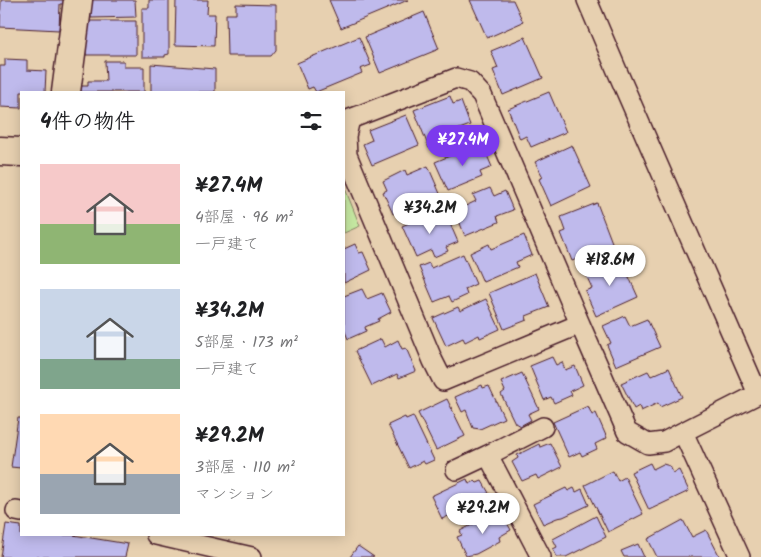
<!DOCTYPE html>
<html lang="ja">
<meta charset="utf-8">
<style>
body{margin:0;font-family:Kalam,"Klee One",sans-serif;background:#f2f2f2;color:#202124;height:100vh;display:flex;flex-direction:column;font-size:19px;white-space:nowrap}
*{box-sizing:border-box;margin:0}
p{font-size:16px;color:#757577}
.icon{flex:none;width:28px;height:28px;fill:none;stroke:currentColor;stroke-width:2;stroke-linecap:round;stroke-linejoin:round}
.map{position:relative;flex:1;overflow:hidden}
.panel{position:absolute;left:20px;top:91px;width:325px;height:445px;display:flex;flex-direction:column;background:#fff;border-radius:0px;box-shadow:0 2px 12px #0003}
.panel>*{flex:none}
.price{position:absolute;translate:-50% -42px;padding:0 11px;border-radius:18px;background:#fff;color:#222;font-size:16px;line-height:32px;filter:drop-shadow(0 1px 2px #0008)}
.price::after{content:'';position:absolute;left:50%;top:30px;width:15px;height:11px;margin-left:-8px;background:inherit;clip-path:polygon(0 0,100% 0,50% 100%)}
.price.active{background:#7c3aed;color:#fff}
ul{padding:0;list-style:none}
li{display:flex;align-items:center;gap:15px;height:125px;padding:0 20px}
li span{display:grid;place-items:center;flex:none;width:140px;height:100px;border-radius:0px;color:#555}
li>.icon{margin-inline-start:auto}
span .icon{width:60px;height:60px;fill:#fffc;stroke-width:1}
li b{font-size:21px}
h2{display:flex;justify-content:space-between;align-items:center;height:60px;padding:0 20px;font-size:21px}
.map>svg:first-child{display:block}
</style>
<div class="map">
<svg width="761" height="557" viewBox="0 0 761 557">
<rect width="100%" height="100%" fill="#e7d0b0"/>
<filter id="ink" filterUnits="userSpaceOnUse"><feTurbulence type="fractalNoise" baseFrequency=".02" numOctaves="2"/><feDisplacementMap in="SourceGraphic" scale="10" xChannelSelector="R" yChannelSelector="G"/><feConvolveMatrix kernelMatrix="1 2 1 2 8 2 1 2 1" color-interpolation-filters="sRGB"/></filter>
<g filter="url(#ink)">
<!-- green -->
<path fill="#c6e9a2" stroke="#888466" d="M344 186 360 226 344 233Z"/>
<!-- building -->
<path fill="#bfbaec" stroke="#4a1f2b" d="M1 0H66V4H60L59 30 0 27Z
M90 0H135L136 17 91 18Z
M149 0H169V54L165 55V57H142V8H149Z
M176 0H208L207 14H215L214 46 175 45Z
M329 0H408L341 28Z
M470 0H513L523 22 487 38Z
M236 4 276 5V50L271 56H227L226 14H236Z
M424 12 439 49 380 73 365 37Z
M86 21H136V55H86Z
M359 37 371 65 360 69 362 73 316 92 313 87 308 89 297 63Z
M525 37 543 78 503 95 493 70 498 68 491 51Z
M5 59 27 60V70L46 71 45 92H21V108L0 107V66H5Z
M105 61H124V67H144V92H78V86H88V81H106Z
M151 64 215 69V92H151Z
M549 92 566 132 531 147 526 136 520 139 508 109Z
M450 96 453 104 461 101 470 125 446 134 448 140 429 148 414 110Z
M406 115 419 145 372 165 363 144 372 140 368 130Z
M465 144 469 152 483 146 492 167 480 172 482 177 448 191 435 162 457 153 455 149Z
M572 145 591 187 551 206 539 179 543 177 535 162Z
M428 166 441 196 430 201 428 198 393 214 383 192 387 190 383 181 405 170 407 175Z
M490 188 494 196 505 191 513 210 497 216 499 222 465 236 455 211 476 201 473 195Z
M597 203 613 245 572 261 561 233 566 231 561 217Z
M445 212 458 242 446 247 448 251 434 257 431 250 416 257 402 226 429 214 431 218Z
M524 235 532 255 516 262 518 267 483 282 470 253 489 244 491 249Z
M355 244 359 253 363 252 371 270 344 283V248V249Z
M463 254 476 284 465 289 467 295 452 302 449 296 434 302 419 267 429 263 431 268Z
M620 257 638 297 596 316 585 291 592 288 585 273Z
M535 273 549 307 526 316 527 320 504 329 489 293Z
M362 289 367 299 382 293 391 312 378 319 379 321 365 327 366 331 348 339 344 329V296Z
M486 299 500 329 480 338 479 335 465 342 463 338 446 346 433 318 458 307 460 311Z
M625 316 630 326 647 319 660 347 616 366 607 345 611 343 603 326Z
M381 339 385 347 398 340 402 349 406 348 416 371 399 378 397 374 372 386 355 351Z
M552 357 556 365 562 362 565 370 575 366 583 385 570 391 572 395 554 403 551 397 544 400 530 366Z
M669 368 682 397 660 407 658 403 641 411 639 406 634 409 621 383 648 371 651 376Z
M522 373 539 409 528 414 531 420 520 426 515 423 501 394 505 391 501 382Z
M482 385 483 388 489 386 504 418 480 429 473 428 466 410 462 412 455 397Z
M447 399 465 436 436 450 418 413Z
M588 406 592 415 596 413 607 438 595 444 597 449 582 456 580 452 569 457 553 422Z
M413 416 434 460 425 464 423 461 409 468 388 425 405 417 406 419Z
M18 418H21V468L11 467Z
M550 443 562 467 538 479 536 475 522 481 512 462 518 458 517 455 539 444 540 447Z
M650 463 653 469 663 464 670 466 673 473 679 470 689 491 649 510 631 472Z
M613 471 618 481 625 477 643 514 608 532 585 485Z
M467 479 469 484 475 481 477 483 482 481 489 493 468 503V507L442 519 431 496Z
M566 488 568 491 574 488 576 492 582 489 589 505 563 517 557 518 543 524 533 504Z
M502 514 511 530 499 537 500 541 476 554 466 556 457 537 462 535 460 531 489 516 491 520Z
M596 516 606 537 566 557H557L553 549 557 547 553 539Z
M683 520 692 537 706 530 720 557H657L648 539Z
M6 524 21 526V535H73L128 544 125 557H1Z
M638 544 644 557H624L621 551Z
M358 546 374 557H350Z"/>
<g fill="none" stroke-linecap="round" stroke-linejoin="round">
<!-- lane casing -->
<g stroke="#4a1f2b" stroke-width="22">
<path id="lane" d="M587 0 618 73 758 394 683 432 740 557
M580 324 482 95 470 82 456 78 350 119 346 136 347 155 433 361 443 381 580 324 627 432 648 444 664 442 683 432
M488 455 541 557
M456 470 488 455 543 427
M16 511 21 512
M156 535 252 557"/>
</g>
<!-- street casing -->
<g stroke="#4a1f2b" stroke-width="31">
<path id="street" d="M66 92 78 0
M0 151 21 152"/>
</g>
<!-- lane -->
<use href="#lane" stroke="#e7d0b0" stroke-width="19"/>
<!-- street -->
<use href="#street" stroke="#e7d0b0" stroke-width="28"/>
</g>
</g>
</svg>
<b class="price active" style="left:463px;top:167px">¥27.4M</b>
<b class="price" style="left:430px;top:235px">¥34.2M</b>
<b class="price" style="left:610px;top:287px">¥18.6M</b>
<b class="price" style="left:483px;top:535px">¥29.2M</b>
<section class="panel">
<h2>4件の物件<svg class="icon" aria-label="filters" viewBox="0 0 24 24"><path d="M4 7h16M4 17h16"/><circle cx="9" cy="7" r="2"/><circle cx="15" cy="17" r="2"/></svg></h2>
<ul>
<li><span style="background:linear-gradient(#f6c9c9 60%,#8fb573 0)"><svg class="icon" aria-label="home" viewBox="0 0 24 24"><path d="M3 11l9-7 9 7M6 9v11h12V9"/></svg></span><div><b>¥27.4M</b><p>4部屋 · 96 m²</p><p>一戸建て</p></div></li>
<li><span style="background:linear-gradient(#c9d6e8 70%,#7fa58c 0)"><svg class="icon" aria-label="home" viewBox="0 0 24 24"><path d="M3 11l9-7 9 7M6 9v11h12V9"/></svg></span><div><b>¥34.2M</b><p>5部屋 · 173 m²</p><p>一戸建て</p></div></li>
<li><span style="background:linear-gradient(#ffd9b3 60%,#9aa5b1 0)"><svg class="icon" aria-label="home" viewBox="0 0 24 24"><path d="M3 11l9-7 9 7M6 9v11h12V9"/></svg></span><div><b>¥29.2M</b><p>3部屋 · 110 m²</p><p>マンション</p></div></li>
</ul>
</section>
</div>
